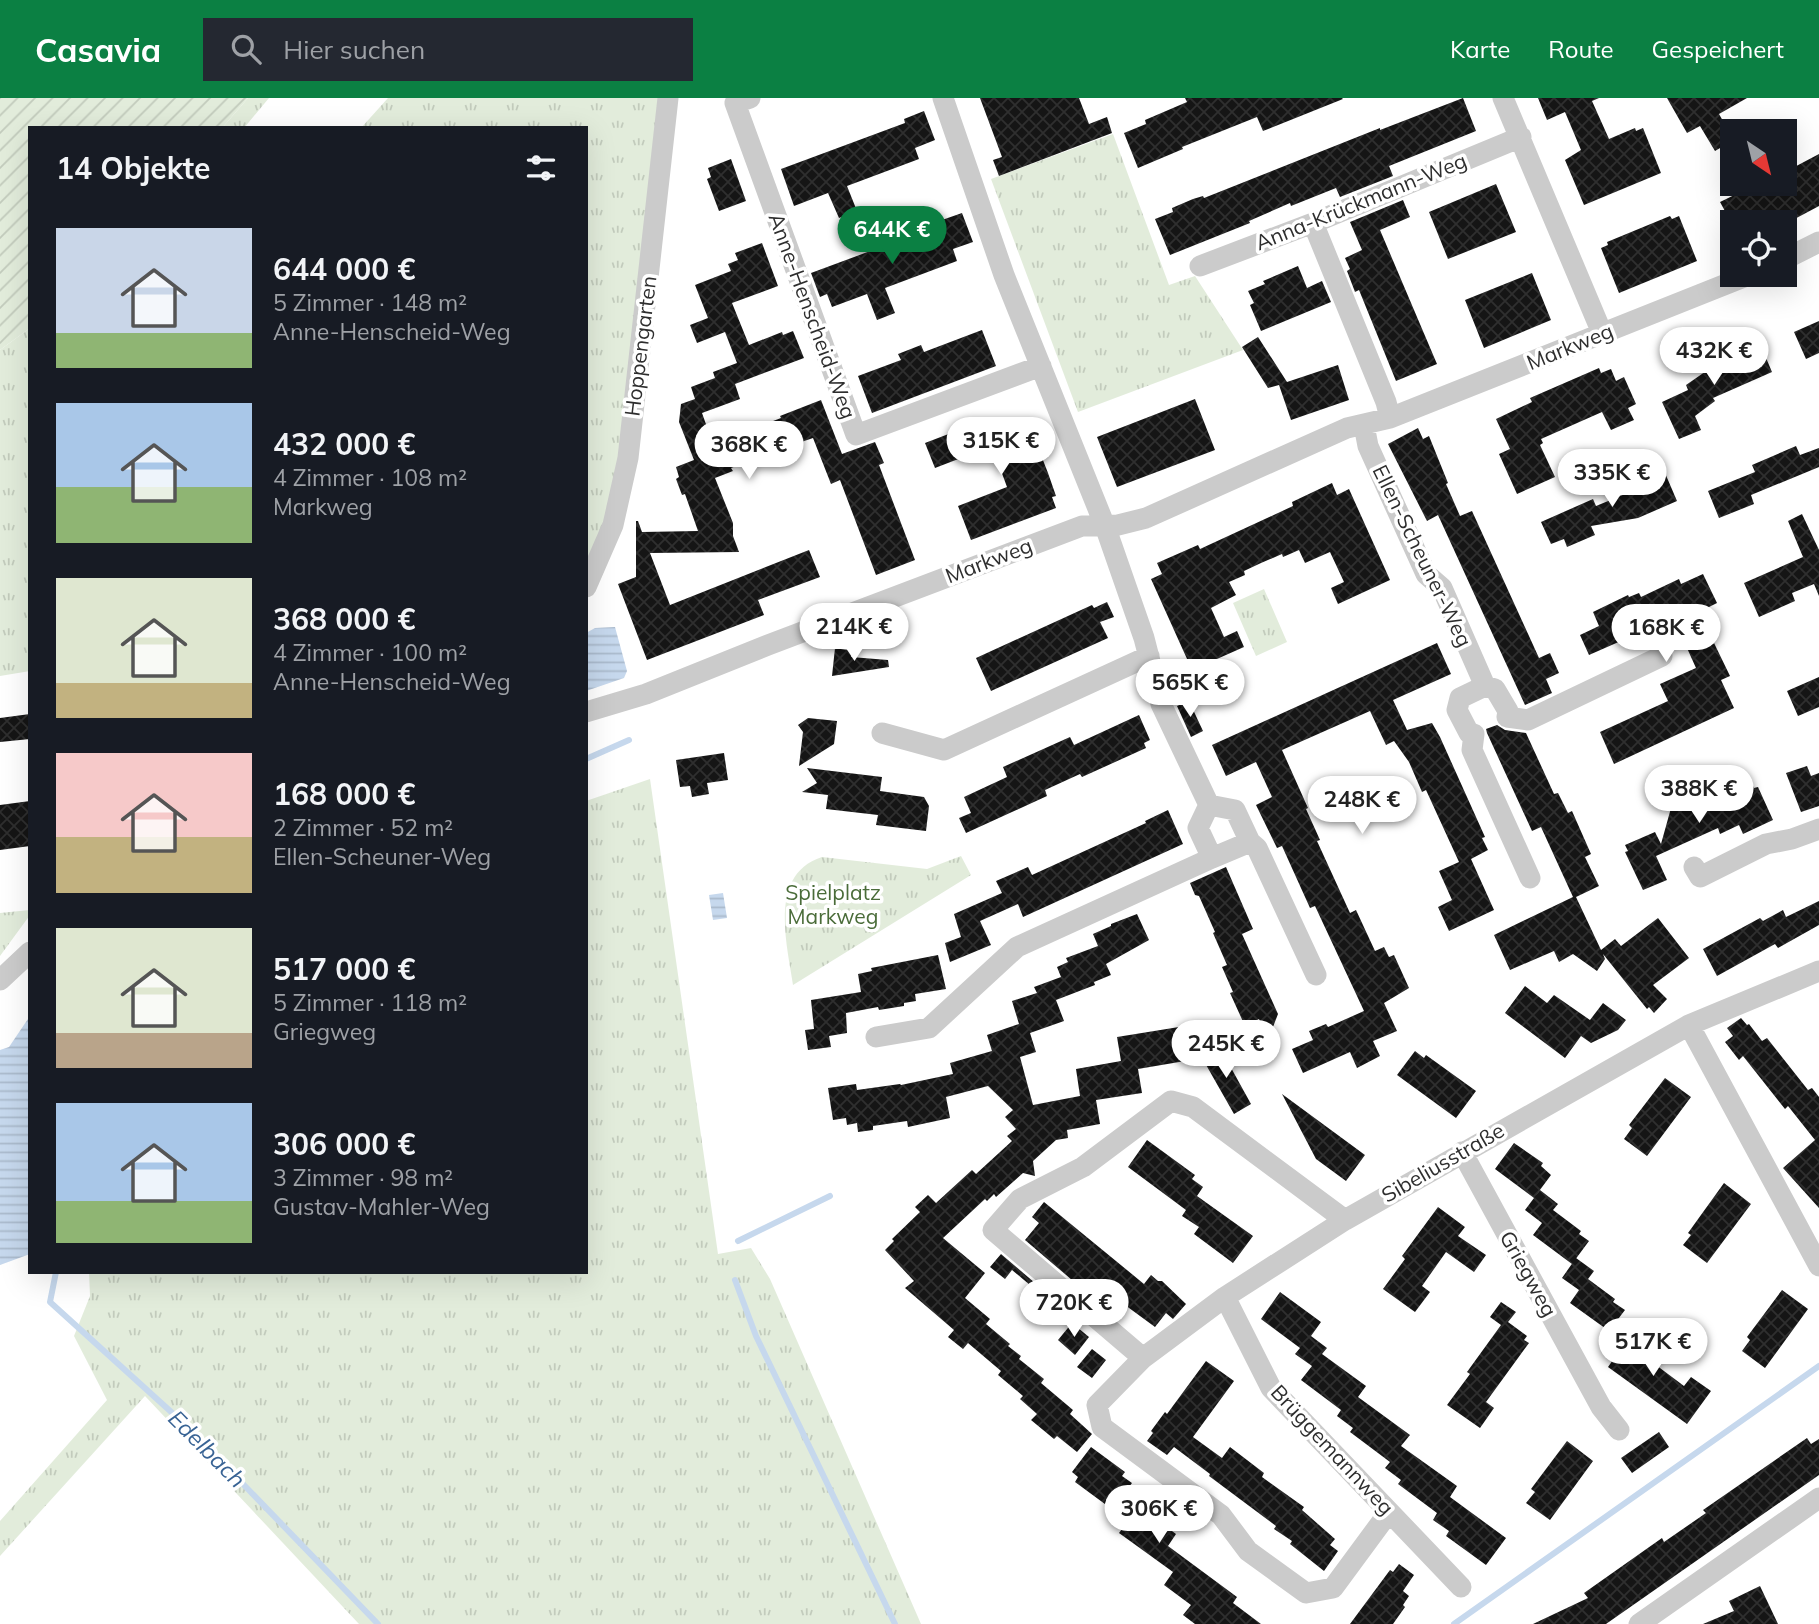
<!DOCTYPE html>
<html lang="de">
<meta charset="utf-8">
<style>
body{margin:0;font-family:Mulish,sans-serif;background:#242831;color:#f1f3f6;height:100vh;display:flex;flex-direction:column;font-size:26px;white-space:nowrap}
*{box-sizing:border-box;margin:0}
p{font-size:23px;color:#9ea1a6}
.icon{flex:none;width:38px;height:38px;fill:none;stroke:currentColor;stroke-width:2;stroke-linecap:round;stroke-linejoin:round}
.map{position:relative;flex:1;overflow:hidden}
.panel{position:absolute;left:28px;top:28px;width:560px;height:1148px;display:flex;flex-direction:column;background:#171b24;border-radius:0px;box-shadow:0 7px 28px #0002}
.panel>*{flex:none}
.needle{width:46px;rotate:145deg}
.buttons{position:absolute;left:1720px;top:21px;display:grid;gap:14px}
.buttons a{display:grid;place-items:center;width:77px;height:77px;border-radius:0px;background:#171b24;box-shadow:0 7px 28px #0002;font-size:35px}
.price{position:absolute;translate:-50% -60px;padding:0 16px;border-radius:24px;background:#fff;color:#222;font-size:23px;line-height:46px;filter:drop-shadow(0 2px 4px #0008)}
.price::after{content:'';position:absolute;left:50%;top:42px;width:21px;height:16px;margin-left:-10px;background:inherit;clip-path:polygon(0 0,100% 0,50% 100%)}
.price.on{background:#0b8043;color:#fff}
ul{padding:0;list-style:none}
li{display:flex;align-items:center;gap:21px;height:175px;padding:0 28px}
li span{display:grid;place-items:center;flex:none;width:196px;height:140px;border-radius:0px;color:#555}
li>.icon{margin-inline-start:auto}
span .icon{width:84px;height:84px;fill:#fffc;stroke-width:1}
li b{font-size:30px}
h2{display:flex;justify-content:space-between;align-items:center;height:84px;padding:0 28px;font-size:30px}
header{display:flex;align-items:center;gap:42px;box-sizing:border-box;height:98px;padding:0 35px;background:#0b8043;color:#fff}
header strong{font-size:33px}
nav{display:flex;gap:38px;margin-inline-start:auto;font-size:24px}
.search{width:490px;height:63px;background:#242831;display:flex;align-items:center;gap:18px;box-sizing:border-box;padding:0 24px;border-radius:0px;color:#9ea1a6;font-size:26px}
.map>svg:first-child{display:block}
</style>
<header>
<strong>Casavia</strong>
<div class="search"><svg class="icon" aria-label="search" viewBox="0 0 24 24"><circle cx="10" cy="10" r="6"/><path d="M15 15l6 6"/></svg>Hier suchen</div>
<nav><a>Karte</a><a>Route</a><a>Gespeichert</a></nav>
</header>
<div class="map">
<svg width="1819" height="1526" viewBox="0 0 1819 1526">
<defs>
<pattern id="grass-tufts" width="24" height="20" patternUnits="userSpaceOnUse" patternTransform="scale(1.75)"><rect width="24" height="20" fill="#e2ecdb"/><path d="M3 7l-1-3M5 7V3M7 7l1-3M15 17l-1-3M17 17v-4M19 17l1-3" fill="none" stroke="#c2cbbc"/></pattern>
<pattern id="garden-furrows" width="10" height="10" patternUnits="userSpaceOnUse" patternTransform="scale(1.75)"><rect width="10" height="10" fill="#e2ecdb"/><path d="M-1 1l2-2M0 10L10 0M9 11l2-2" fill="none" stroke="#c2cbbc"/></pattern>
<pattern id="water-rules" width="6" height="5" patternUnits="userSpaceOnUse" patternTransform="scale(1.75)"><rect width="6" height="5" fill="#c6d8ed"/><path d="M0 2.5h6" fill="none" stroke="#aabacc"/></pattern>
<pattern id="building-cross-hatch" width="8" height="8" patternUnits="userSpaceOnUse" patternTransform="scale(1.75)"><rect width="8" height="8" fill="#151515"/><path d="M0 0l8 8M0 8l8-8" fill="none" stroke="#2f2f2f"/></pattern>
</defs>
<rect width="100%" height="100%" fill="#fff"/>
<!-- grass -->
<path fill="url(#grass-tufts)" d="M248 0H269L244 30H222Z
M388 0H660L622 360 607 423 586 473V30H361Z
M1113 36 1169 187 1195 178 1243 252 1078 314 991 81Z
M30 230V573L0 578V252Z
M1264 491 1287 544 1256 558 1233 505Z
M650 681 718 1156 751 1150 770 1181 921 1526H359L145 1298 0 1458V1423L107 1302 74 1238 90 1198 89 1174H586V703Z
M961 758 971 777 793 887C787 846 768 776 822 759L927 771Z
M30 812V817L0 858V815Z"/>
<!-- garden -->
<path fill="url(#garden-furrows)" d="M0 0H248L222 30H30V230L0 252Z"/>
<!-- water -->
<path fill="url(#water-rules)" d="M615 529 627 573 624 580 586 593V535L595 530Z
M723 795 727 820 713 822 709 797Z
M30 918V1156L0 1167V952L9 949Z"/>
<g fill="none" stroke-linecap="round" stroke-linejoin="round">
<!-- stream -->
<path stroke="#c6d8ed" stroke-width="6" d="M586 661 629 642
M738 1143 830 1098
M56 1174 50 1204 190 1331 378 1526
M735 1182 756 1238 895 1526
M1454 1526 1819 1268"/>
</g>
<!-- building -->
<path fill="url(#building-cross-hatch)" d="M980 0H1079L1089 26 1107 19 1112 35 999 78 993 62 1002 59Z
M1185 0H1342L1343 1 1263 33 1257 19 1182 49 1183 51 1138 70 1124 35 1146 26 1145 22 1187 4Z
M1463 0 1476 33 1389 68 1393 78 1340 99 1336 90 1291 108 1290 105 1249 123 1250 125 1170 157 1155 121 1173 114 1172 110 1193 101 1203 98 1204 100 1380 30V32Z
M1538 0H1599L1592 3 1609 41 1635 30 1636 33 1643 30 1661 75 1584 107 1565 62 1581 52 1565 14 1547 22Z
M1667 0H1747L1719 16 1732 39V43L1715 53 1700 28 1687 35Z
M924 13 935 42 915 50 919 61 847 88 857 113 839 120 828 95 794 108 781 71 905 25 904 21Z
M1819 56V108L1789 124H1731L1720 104 1757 86H1785V74Z
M731 61 746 103 719 113 707 81 711 79 708 70Z
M1496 86 1516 134 1448 161 1429 114Z
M1403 102 1410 119 1380 132 1437 266 1396 283 1359 192 1355 194 1347 173 1350 171 1345 160 1362 152 1350 124Z
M962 115 973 144 953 151 957 163 885 190 895 215 877 222 867 196 832 209 827 196 820 199 811 175 943 126 942 122Z
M1670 118 1672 121 1679 118 1697 163 1619 195 1601 150 1608 147 1607 144Z
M762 145 778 188 732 205 749 247 782 234 783 237 793 233 804 260 735 286 740 301 702 315 713 346 781 320 780 318 821 302 842 356 875 344 884 365 879 367 915 462 876 477 840 382 831 386 813 340 781 351 731 370 733 373 715 380 733 425V438L739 454 650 455 670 507 809 452 820 479 758 502 764 517 647 562 618 486 636 479V423H638L642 434 698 433 685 396 682 397 676 381 679 379 676 369 694 362 679 324 681 306 695 301 691 289 715 280 713 274 737 265 725 234 697 245 690 227 708 220 695 187 731 173 728 166 738 162 735 155Z
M1298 168 1307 190 1322 183 1331 204 1261 233 1250 207 1254 205 1248 193 1265 186 1263 183Z
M1532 175 1551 222 1484 250 1465 202Z
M1819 223V255L1806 261 1794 234Z
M982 232 996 268 872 315 858 278 901 262 898 256 921 247 924 254Z
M1258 239 1287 284 1338 267 1349 302 1291 322 1279 287 1268 290 1242 249Z
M1761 248 1772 274 1713 300 1715 303 1695 318 1701 332 1679 341 1662 304 1688 292 1686 287 1712 269 1710 264 1739 252 1741 256Z
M1599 270 1601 275 1611 271 1616 283 1624 279 1636 306 1628 310 1634 322 1611 332 1602 314 1541 341 1543 345 1540 347 1555 379 1517 396 1499 356 1510 351 1496 321 1532 304 1530 300Z
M1195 301 1215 352 1117 389 1097 339Z
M1022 320 1026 331 1030 329 1048 375 1056 398 1052 399 1056 410 971 442 958 408 1007 389 992 348 935 370 925 345 959 332 965 350 963 343Z
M1418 330 1423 341 1429 338 1448 385 1446 386 1460 418 1472 413 1539 560 1550 555 1559 575 1546 581 1552 595 1525 607 1438 417 1427 423 1388 346Z
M1796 348 1800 357 1819 350V369L1751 397 1754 406 1719 420 1708 393 1755 374 1752 367Z
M1662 368 1677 403 1638 420 1591 428 1595 437 1567 449 1564 441 1551 446 1541 424 1593 401 1596 408 1630 394 1625 384Z
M1332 385 1337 397 1349 391 1390 482 1338 506 1331 490 1344 484 1330 454 1305 465 1299 452 1283 459 1282 456 1261 465 1244 473 1245 477 1229 484 1236 497 1211 510 1224 539 1237 533 1244 549 1192 572 1151 481 1162 476 1157 465 1198 447 1200 451 1293 408 1292 404Z
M1802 416 1819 452V498L1814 486 1792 495 1795 503 1759 519 1744 485 1803 459 1788 423Z
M1703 476 1717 505 1699 514 1730 578 1721 582 1734 610 1614 666 1600 634 1668 603 1660 586 1696 570 1677 528 1658 535 1655 528 1589 557 1580 537 1599 528 1593 514 1628 497 1629 499 1639 495 1641 499 1679 481 1681 486Z
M1107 504 1114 519 1100 524 1108 540 991 593 976 560 1092 507 1094 510Z
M1437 545 1451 576 1393 602 1407 632 1432 625 1440 639 1485 739 1482 740 1488 752 1471 761 1494 812 1449 833 1438 809 1452 802 1439 773 1459 764 1426 692 1422 694 1409 664 1394 643 1386 647 1370 613 1282 652 1308 710 1306 711 1320 742 1317 743 1350 815 1356 812 1375 853 1384 849 1389 859 1394 857 1409 890 1384 905 1397 933 1373 943 1380 958 1357 970 1350 954 1303 975 1292 951 1313 942 1309 933 1326 926 1328 929 1364 913 1315 808 1310 810 1282 748 1277 750 1256 707 1272 699 1256 664 1226 678 1212 647Z
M835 550 852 553 851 559 888 562 889 569 832 578Z
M1819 579V609L1798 618 1787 593Z
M1189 603 1203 633 1191 639 1177 608Z
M30 616V641L0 644V620Z
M1139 617 1150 642 1144 645 1146 650 1082 679 1080 676 1045 692 1047 698 966 735 959 720 971 715 964 699 1007 679 1003 669 1070 639 1074 647Z
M808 620 837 623 834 646 799 668 803 634 798 627Z
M1497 627 1505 632 1526 635 1554 696 1558 695 1568 715 1572 713 1591 756 1585 759 1599 788 1576 799 1601 852 1615 841 1621 848 1658 820 1689 860 1653 887 1667 901 1654 915 1649 909 1647 911 1603 856 1605 861 1597 873 1573 856 1559 864 1554 853 1510 872 1494 837 1573 799 1541 729 1532 733 1487 635 1486 631Z
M724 655 728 682 707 685 709 696 692 699 690 688 680 689 676 662Z
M1807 668 1811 678 1819 675V708L1801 714 1786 675Z
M807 670 882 679 880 693 924 699 929 708 926 733 876 727 878 717 826 711 828 697 802 694 817 685Z
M1748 678 1754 690 1758 689 1773 722 1743 736 1739 727 1720 736 1718 730 1656 758 1667 782 1643 792 1625 754 1628 753 1625 747 1655 734 1661 746 1671 710Z
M30 703V748L0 752V707Z
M1168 712 1183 746 1023 819 1018 806 980 823 991 847 950 864 945 845 961 839 954 816 1002 795 996 783 1028 769 1032 777 1146 725 1145 723Z
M1226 769 1253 831 1242 836 1278 916 1268 942 1259 921 1245 928 1230 895 1233 894 1222 869 1227 867 1213 835 1215 834 1199 798 1195 797 1190 785Z
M1819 803V827L1778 850 1775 846 1717 878 1703 851 1760 820 1763 823 1783 812 1786 819Z
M1137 816 1149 842 1106 866 1111 877 1094 884 1095 887 1056 902 1064 923 1030 935 1036 954 1020 959 1033 1007 1080 998 1076 971 1121 963 1117 939 1179 929 1185 963 1138 971 1142 995 1096 1002 1100 1026 1067 1032 1068 1040 1056 1042 1033 1063 1035 1078 1023 1075 996 1099 994 1096 987 1103 985 1101 943 1140 985 1175 965 1200 990 1221 986 1226 1010 1246 1008 1248 1021 1258 1019 1261 1044 1281 1041 1285 1073 1312 1070 1316 1092 1336 1077 1354 1057 1338 1054 1341 1031 1322 1037 1316 1020 1301 1023 1298 998 1277 1001 1273 968 1245 963 1251 948 1239 954 1232 905 1190 914 1183 885 1152 894 1143 892 1141 920 1114 915 1109 928 1097 936 1105 972 1072 976 1076 1012 1043 1007 1038 1016 1031 1005 1019 1013 1012 988 988 946 999 950 1020 908 1029 907 1023 873 1028V1032L858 1034 857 1025 847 1027 846 1020 833 1022 828 990 856 986 857 992 900 986 901 987 953 976 950 965 992 953 987 937 1019 926 1012 903 1037 895 1034 889 1061 879 1057 869 1068 864 1066 860 1098 848 1093 836 1111 828V826Z
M938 857 946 891 915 896 916 903 904 905V908L879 912 878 909 846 915 847 935 829 938 831 949 808 952 805 932 814 931 811 902 861 894 858 876 872 873 871 870Z
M1525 888 1547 905 1554 897 1590 922 1603 905 1626 922 1618 932 1591 945 1581 938 1565 960 1505 915Z
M1741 920 1747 927 1749 926 1762 943 1767 940 1808 992 1812 990 1819 999V1110L1783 1070 1815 1042 1788 1008 1785 1011 1743 958 1739 962 1725 944 1733 938 1727 930Z
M1219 948 1251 1006 1234 1016 1201 958Z
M1415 953 1424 960 1426 957 1476 993 1456 1020 1397 977Z
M1665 980 1691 999 1647 1058 1624 1041 1632 1030 1629 1027Z
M1282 996 1365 1057 1346 1083 1316 1061Z
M1147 1042 1195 1077 1192 1081 1203 1089 1197 1098 1253 1138 1233 1165 1194 1136 1199 1129 1182 1118 1186 1112 1128 1069Z
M1514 1045 1543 1065 1541 1068 1551 1077 1534 1100 1495 1071Z
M1724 1085 1751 1106 1707 1165 1683 1147 1691 1137 1688 1135Z
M1540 1092 1558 1106 1553 1112 1581 1133 1579 1136 1589 1143 1572 1166 1533 1137 1542 1125 1525 1112Z
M1044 1104 1144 1186 1151 1177 1158 1183H1162L1186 1206 1173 1221 1166 1215 1155 1229 1110 1196 1106 1201 1090 1190 1086 1194 1025 1142 1039 1125 1032 1119Z
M1438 1109 1465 1129 1458 1138 1486 1157 1474 1174 1446 1154 1422 1188 1430 1194 1415 1214 1383 1191 1405 1161 1402 1158Z
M1001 1156 1069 1214 1064 1221 1047 1206 1049 1203 1012 1172 1005 1181 990 1169Z
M1576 1160 1594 1173 1588 1181 1615 1201 1613 1204 1625 1212 1609 1233 1570 1205 1579 1192 1562 1180Z
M1782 1192 1808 1211 1765 1270 1742 1253 1750 1242 1747 1239Z
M1280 1194 1321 1224 1311 1238 1327 1250 1322 1256 1366 1288 1358 1299 1410 1337 1401 1348 1457 1388 1450 1399 1506 1440 1486 1467 1446 1438 1449 1433 1433 1422 1437 1415 1398 1386 1401 1382 1385 1370 1390 1364 1350 1334 1353 1330 1337 1318 1341 1312 1301 1282 1312 1268 1295 1256 1300 1250 1261 1221Z
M1501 1204 1516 1214 1508 1224 1527 1238 1524 1242 1529 1245 1486 1304 1494 1310 1480 1330 1447 1307 1470 1276 1467 1274 1501 1227 1490 1219Z
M1072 1225 1089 1239 1075 1257 1058 1242Z
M1614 1227 1631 1240 1628 1246 1684 1288 1691 1279 1711 1293 1687 1326 1608 1269 1615 1259 1599 1247Z
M1092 1251 1106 1262 1092 1280 1077 1269Z
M1206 1263 1234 1283 1193 1339 1222 1360 1230 1349 1264 1375 1262 1379 1304 1409 1302 1412 1335 1441 1330 1447 1338 1453 1324 1473 1290 1446 1292 1443 1274 1431 1276 1428 1209 1378 1210 1376 1174 1349 1167 1357 1147 1343 1153 1335 1151 1333 1165 1314 1167 1316Z
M1659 1334 1669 1349 1632 1375 1621 1360Z
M1807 1340 1811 1346 1819 1341V1377L1606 1526H1533L1588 1500 1584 1495 1662 1440 1664 1444 1706 1415 1703 1412Z
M1567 1343 1593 1363 1550 1422 1526 1405 1535 1394 1531 1391Z
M1091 1349 1125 1374 1122 1378 1132 1385 1123 1397 1176 1436 1168 1448 1237 1499 1233 1505 1261 1526H1195L1183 1517 1191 1507 1164 1487 1173 1474 1119 1435 1128 1423 1075 1384 1078 1379 1072 1374Z
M1399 1466 1414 1477 1403 1493 1409 1498 1403 1507 1405 1509 1393 1526H1350L1390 1472 1393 1474Z
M1760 1488 1778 1526H1703L1734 1513 1729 1503Z"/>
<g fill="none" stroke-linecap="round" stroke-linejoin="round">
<!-- minor -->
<path stroke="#cbcbcb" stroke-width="21" d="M750 0 735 5 856 337 1041 268
M943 0 1004 177 1105 428 1144 540 1161 606 1209 707 1198 730 1212 760 1250 744 1235 712 1209 707
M1503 0 1602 235
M1313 125 1386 304 1390 320
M1785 161 1819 144
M1200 168 1313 125 1521 39
M1364 327 1368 348 1426 476 1442 490 1485 588 1460 600 1457 612 1469 635 1474 636 1472 652 1530 780
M586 489 613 427 628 360 668 0
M1485 588 1495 591 1508 613 1507 619 1528 622 1662 558
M586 614 646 596 768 547 1082 428 1118 427 1146 420 1347 330 1390 320 1749 177
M882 635 944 652 1149 558
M1250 744 1257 750 1316 877
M1694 769 1700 779 1766 746 1792 741 1819 731
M0 882 30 854
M1689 927 1819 1168
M876 939 929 930 1017 849 1212 760
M1462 1054 1601 1309 1619 1332
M1225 1199 1271 1290 1461 1489
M1143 1260 993 1132 1020 1101 1083 1069 1171 1003 1193 1009 1345 1122
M1389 1414 1333 1490 1306 1495 1248 1453 1221 1417 1102 1329 1097 1307 1143 1260 1225 1199 1345 1122 1689 927 1819 873
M1639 1526 1819 1400"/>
</g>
<g text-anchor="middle" stroke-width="7" stroke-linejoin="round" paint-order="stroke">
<!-- street labels -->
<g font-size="21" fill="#2e2e2e" stroke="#fff">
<text transform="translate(1361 104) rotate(-22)" y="7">Anna-Krückmann-Weg</text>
<text transform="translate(812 218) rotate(70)" y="7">Anne-Henscheid-Weg</text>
<text transform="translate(641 248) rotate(-83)" y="7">Hoppengarten</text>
<text transform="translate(1570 249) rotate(-22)" y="7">Markweg</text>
<text transform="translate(1422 458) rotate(64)" y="7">Ellen-Scheuner-Weg</text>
<text transform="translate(989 463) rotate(-21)" y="7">Markweg</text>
<text transform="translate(1443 1065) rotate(-30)" y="7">Sibeliusstraße</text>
<text transform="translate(1528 1176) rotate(61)" y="7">Griegweg</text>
<text transform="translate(1332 1352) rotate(47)" y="7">Brüggemannweg</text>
</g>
<!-- park labels -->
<g font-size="21" fill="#4a6c39" stroke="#fff">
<text x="833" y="802">Spielplatz<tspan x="833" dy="24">Markweg</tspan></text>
</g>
<!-- water labels -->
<g font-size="23" font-style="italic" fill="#386394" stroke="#fff">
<text transform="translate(207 1351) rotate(45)" y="8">Edelbach</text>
</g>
</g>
</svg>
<div class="buttons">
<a><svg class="needle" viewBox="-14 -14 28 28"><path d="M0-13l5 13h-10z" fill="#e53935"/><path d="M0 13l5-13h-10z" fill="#9ea1a6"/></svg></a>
<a><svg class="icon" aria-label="locate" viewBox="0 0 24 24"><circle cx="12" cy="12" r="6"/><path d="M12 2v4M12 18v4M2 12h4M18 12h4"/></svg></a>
</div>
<b class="price on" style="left:892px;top:168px">644K €</b>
<b class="price" style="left:1714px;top:289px">432K €</b>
<b class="price" style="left:1001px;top:379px">315K €</b>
<b class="price" style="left:749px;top:383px">368K €</b>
<b class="price" style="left:1612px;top:411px">335K €</b>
<b class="price" style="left:854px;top:565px">214K €</b>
<b class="price" style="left:1666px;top:566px">168K €</b>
<b class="price" style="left:1190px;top:621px">565K €</b>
<b class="price" style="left:1699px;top:727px">388K €</b>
<b class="price" style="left:1362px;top:738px">248K €</b>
<b class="price" style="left:1226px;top:982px">245K €</b>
<b class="price" style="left:1074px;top:1241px">720K €</b>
<b class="price" style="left:1653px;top:1280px">517K €</b>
<b class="price" style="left:1159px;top:1447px">306K €</b>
<section class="panel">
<h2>14 Objekte<svg class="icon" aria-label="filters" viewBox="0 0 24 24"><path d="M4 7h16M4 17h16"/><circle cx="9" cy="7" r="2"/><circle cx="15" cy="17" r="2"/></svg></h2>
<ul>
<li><span style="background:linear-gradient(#c9d6e8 75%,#8fb573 0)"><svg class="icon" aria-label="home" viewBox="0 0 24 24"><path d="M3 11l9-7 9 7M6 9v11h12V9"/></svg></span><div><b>644 000 €</b><p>5 Zimmer · 148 m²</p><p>Anne-Henscheid-Weg</p></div></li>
<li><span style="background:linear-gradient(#a9c7e8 60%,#8fb573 0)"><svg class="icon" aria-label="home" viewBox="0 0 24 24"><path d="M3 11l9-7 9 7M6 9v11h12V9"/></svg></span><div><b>432 000 €</b><p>4 Zimmer · 108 m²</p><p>Markweg</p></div></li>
<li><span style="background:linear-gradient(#dfe7d0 75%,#c2b280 0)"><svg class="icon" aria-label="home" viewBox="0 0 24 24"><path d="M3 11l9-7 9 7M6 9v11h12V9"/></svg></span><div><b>368 000 €</b><p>4 Zimmer · 100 m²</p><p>Anne-Henscheid-Weg</p></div></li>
<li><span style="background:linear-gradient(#f6c9c9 60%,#c2b280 0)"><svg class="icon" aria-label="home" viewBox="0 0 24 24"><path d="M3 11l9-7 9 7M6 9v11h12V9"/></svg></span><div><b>168 000 €</b><p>2 Zimmer · 52 m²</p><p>Ellen-Scheuner-Weg</p></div></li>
<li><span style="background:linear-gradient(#dfe7d0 75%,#b9a48a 0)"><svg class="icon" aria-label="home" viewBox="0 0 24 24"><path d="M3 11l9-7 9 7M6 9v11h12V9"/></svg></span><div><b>517 000 €</b><p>5 Zimmer · 118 m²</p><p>Griegweg</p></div></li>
<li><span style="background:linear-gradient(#a9c7e8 70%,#8fb573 0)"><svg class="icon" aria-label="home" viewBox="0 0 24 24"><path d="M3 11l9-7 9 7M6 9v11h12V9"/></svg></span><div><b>306 000 €</b><p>3 Zimmer · 98 m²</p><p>Gustav-Mahler-Weg</p></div></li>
</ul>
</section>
</div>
